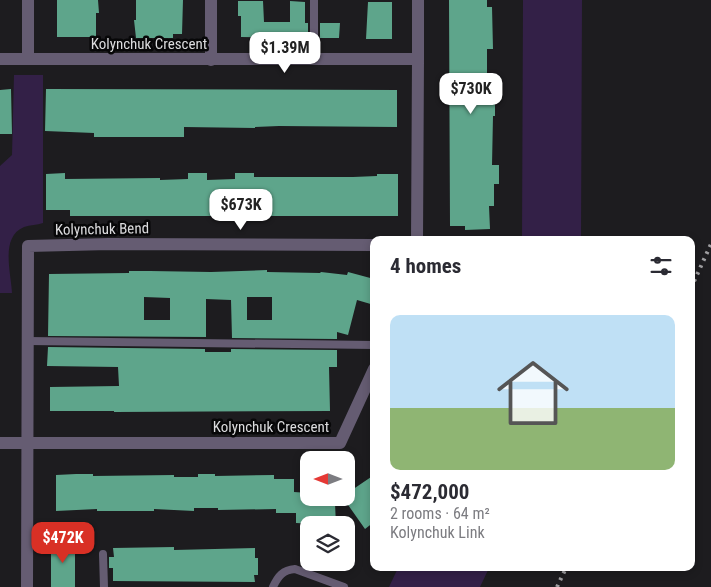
<!DOCTYPE html>
<meta charset="utf-8">
<style>
body{margin:0;font-family:"Roboto Condensed",sans-serif;background:#f2f2f3;color:#2b2b33;height:100vh;display:flex;flex-direction:column;font-size:19px;white-space:nowrap}
*{box-sizing:border-box;margin:0}
p{font-size:16px;color:#7c7c81}
.icon{flex:none;width:28px;height:28px;fill:none;stroke:currentColor;stroke-width:2;stroke-linecap:round;stroke-linejoin:round}
.map{position:relative;flex:1;overflow:hidden}
.panel{position:absolute;left:370px;top:236px;width:325px;height:335px;display:flex;flex-direction:column;background:#fff;border-radius:10px;box-shadow:0 2px 8px #0003}
.panel>*{flex:none}
.needle{width:32px;rotate:270deg}
.controls{position:absolute;left:300px;top:451px;display:grid;gap:10px}
.controls a{display:grid;place-items:center;width:55px;height:55px;border-radius:10px;background:#fff;box-shadow:0 2px 8px #0003;font-size:25px}
.price{position:absolute;translate:-50% -42px;padding:0 11px;border-radius:10px;background:#fff;color:#222;font-size:16px;line-height:32px;filter:drop-shadow(0 1px 2px #0008)}
.price::after{content:'';position:absolute;left:50%;top:30px;width:15px;height:11px;margin-left:-8px;background:inherit;clip-path:polygon(0 0,100% 0,50% 100%)}
.price.active{background:#d93025;color:#fff}
ul{padding:0;list-style:none}
li{display:grid;align-content:center;gap:10px;height:265px;padding:0 20px}
li+li{border-top:1px solid #e1e1e2}
li span{display:grid;place-items:center;height:155px;border-radius:10px;color:#555}
li>.icon{margin-inline-start:auto}
span .icon{width:90px;height:90px;fill:#fffc;stroke-width:1}
li b{font-size:21px}
h2{display:flex;justify-content:space-between;align-items:center;height:60px;padding:0 20px;font-size:21px}
.map>svg:first-child{display:block}
</style>
<div class="map">
<svg width="711" height="587" viewBox="0 0 711 587">
<rect width="100%" height="100%" fill="#1d1c1f"/>
<!-- green -->
<path fill="#332047" d="M523 0H582L581 240H522Z
M14 75H43V223C37 225 30 225 24 227 0 237 11 272 12 293H0V166L12 155Z
M398 568H489L480 587H389Z"/>
<!-- building -->
<path fill="#5ea58b" fill-rule="evenodd" d="M57 0H98L99 13H96V37H57Z
M136 0H183L182 34H173V38H136L134 20H136Z
M449 0H487V7H492L493 49H487V75H495V116H493L492 165H499V184H494V206H489L490 229 465 230V226H450Z
M238 1H263L264 22H290V1L305 2V23H308V38L241 37V16H238Z
M368 2H392V39H366Z
M320 23H340L339 38H320Z
M11 89 12 134H0V90Z
M46 89 397 90V127L279 126 255 127V128L184 127V137H94V133L45 131Z
M65 173V179L160 178V180L188 179V173H207V180L235 179V173H254V177H353L377 176V174H398V216H70V210H46V174Z
M267 270V272L320 273 321 272 347 275 348 272 374 279V305L357 300 348 335 337 332V339L232 338 231 300 206 299V337L48 336 49 274 129 273V271H150L211 272ZM144 297 170 298V320H144ZM247 297H272V320H247Z
M48 347 205 349V352H231V349L337 350V367H329L330 411 114 412V411H50V387L119 386 118 367 47 366Z
M76 474H93V476L174 475V477H198V474H215V476L274 475V479H294V492L309 493V498H315V504L335 503 336 525 296 523V513H276V509L218 510V508H194V511L154 509V511H97V509L56 511V475Z
M374 475V522L365 529 346 502H349L346 498V494Z
M51 541H75V587H51Z
M174 547V550L255 548V558H258V575H254L255 582 113 581V568H109V557H114L113 548Z"/>
<g fill="none" stroke-linecap="round" stroke-linejoin="round">
<!-- service -->
<path stroke="#655c72" stroke-width="8" d="M314 0V60
M28 341 374 345
M103 554 104 587
M273 587C278 576 283 570 295 569L344 587"/>
<!-- minor -->
<path stroke="#655c72" stroke-width="12" d="M0 59H418L417 240
M28 59V0
M418 59V0
M211 60V0
M0 443H340L374 369
M27 587 28 246 109 244 374 245"/>
<!-- rail -->
<path stroke="#9f9ea1" stroke-width="4" stroke-dasharray="2.5 5" stroke-linecap="butt" d="M691 288 711 244
M557 587 566 568"/>
</g>
<g text-anchor="middle" stroke-width="5" stroke-linejoin="round" paint-order="stroke">
<!-- street labels -->
<g font-size="15" fill="#dcdcde" stroke="#070708">
<text x="149" y="49">Kolynchuk Crescent</text>
<text transform="translate(102 229) rotate(-1)" y="5">Kolynchuk Bend</text>
<text x="271" y="432">Kolynchuk Crescent</text>
</g>
</g>
</svg>
<div class="controls">
<a><svg class="needle" viewBox="-14 -14 28 28"><path d="M0-13l5 13h-10z" fill="#e53935"/><path d="M0 13l5-13h-10z" fill="#7c7c81"/></svg></a>
<a><svg class="icon" aria-label="layers" viewBox="0 0 24 24"><path d="M12 4l9 5-9 5-9-5zM3 14l9 5 9-5"/></svg></a>
</div>
<b class="price" style="left:285px;top:74px">$1.39M</b>
<b class="price" style="left:471px;top:115px">$730K</b>
<b class="price" style="left:241px;top:231px">$673K</b>
<b class="price active" style="left:63px;top:564px">$472K</b>
<section class="panel">
<h2>4 homes<svg class="icon" aria-label="filters" viewBox="0 0 24 24"><path d="M4 7h16M4 17h16"/><circle cx="9" cy="7" r="2"/><circle cx="15" cy="17" r="2"/></svg></h2>
<ul>
<li><span style="background:linear-gradient(#bfe0f5 60%,#8fb573 0)"><svg class="icon" aria-label="home" viewBox="0 0 24 24"><path d="M3 11l9-7 9 7M6 9v11h12V9"/></svg></span><div><b>$472,000</b><p>2 rooms · 64 m²</p><p>Kolynchuk Link</p></div></li>
</ul>
</section>
</div>
